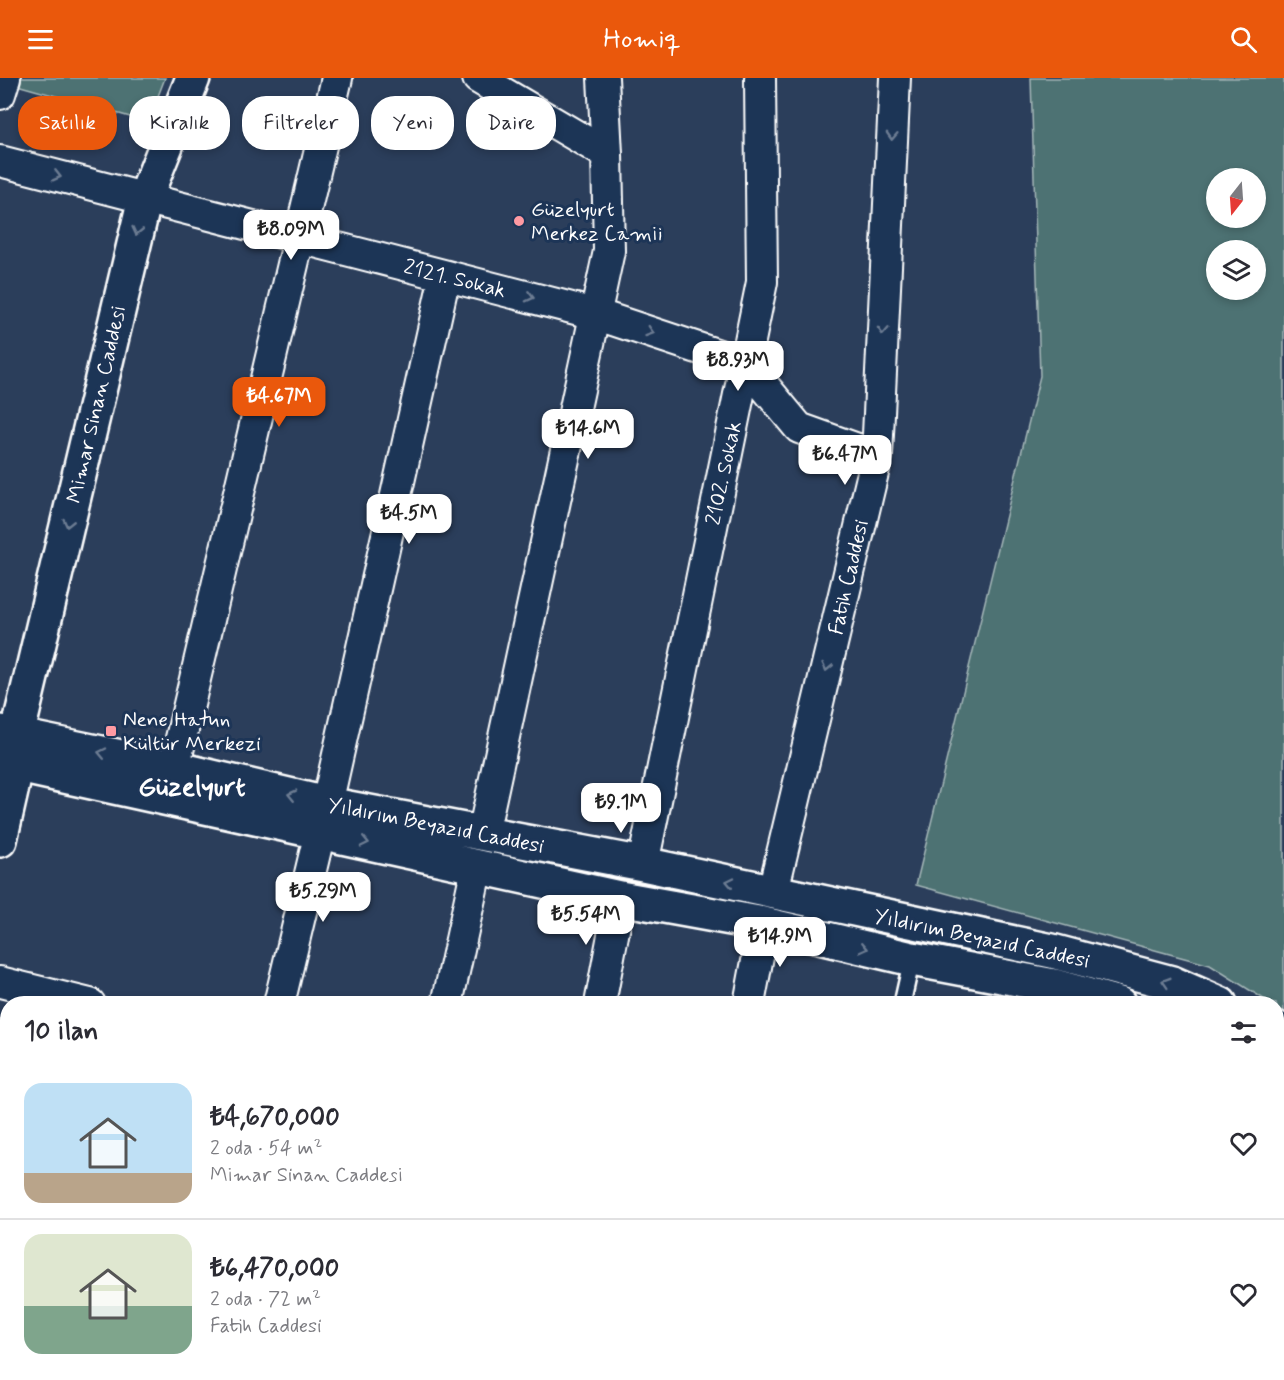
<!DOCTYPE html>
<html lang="tr">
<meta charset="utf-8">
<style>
body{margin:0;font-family:Mynerve,sans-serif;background:#f7f7f7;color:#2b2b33;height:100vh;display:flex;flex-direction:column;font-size:22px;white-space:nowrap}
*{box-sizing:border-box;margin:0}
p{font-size:20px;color:#7c7c81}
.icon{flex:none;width:33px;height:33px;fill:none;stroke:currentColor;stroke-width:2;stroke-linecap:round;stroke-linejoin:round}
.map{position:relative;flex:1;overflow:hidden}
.sheet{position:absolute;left:0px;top:918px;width:1284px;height:384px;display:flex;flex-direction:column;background:#fff;border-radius:24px 24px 0 0;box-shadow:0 3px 9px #0003}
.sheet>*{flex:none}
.guide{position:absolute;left:18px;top:18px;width:600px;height:54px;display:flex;gap:12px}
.needle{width:39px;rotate:197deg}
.buttons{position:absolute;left:1206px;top:90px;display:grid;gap:12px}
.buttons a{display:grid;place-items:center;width:60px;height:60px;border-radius:50%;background:#fff;box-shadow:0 3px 9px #0003;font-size:30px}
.price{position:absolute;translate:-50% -51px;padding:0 14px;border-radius:12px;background:#fff;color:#222;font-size:20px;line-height:39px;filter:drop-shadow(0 2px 3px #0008)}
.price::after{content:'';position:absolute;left:50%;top:36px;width:18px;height:14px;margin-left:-9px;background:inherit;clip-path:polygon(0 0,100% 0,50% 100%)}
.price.selected{background:#ea580c;color:#fff}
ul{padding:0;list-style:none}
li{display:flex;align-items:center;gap:18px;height:150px;padding:0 24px}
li+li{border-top:2px solid #e1e1e2}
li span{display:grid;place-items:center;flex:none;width:168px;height:120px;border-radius:18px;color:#555}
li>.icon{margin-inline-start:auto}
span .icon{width:72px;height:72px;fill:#fffc;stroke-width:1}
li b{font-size:26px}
h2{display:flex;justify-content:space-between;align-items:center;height:72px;padding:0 24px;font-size:26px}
.pill{padding:0 21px;border-radius:24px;background:#fff;box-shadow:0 3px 9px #0003;font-size:21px;line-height:54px}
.pill.selected{background:#ea580c;color:#fff}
header{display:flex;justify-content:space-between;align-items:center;height:78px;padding:0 24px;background:#ea580c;color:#fff;font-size:27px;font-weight:600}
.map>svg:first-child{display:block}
</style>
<header><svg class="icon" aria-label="menu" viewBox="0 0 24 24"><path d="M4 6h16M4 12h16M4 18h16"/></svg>Homiq<svg class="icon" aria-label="search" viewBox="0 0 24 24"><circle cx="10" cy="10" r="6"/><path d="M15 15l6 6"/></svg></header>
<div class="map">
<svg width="1284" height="1302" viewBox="0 0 1284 1302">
<rect width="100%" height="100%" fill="#2b3e5b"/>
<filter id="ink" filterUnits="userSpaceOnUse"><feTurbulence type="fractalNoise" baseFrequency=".0167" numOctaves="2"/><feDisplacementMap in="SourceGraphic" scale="12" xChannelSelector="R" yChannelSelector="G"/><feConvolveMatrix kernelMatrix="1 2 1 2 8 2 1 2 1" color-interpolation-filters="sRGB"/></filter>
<g filter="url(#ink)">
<!-- green -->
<path fill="#4e7273" stroke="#a6b8b9" stroke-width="1.5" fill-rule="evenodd" d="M20 0H165L148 44 17 7Z
M1031 0H1284V934L1277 930 1276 926 1270 925 1210 887 916 807 1040 298ZM1256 100V140H1216V100ZM1256 172V212H1216V172Z
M45 1295H183L181 1302H78Z"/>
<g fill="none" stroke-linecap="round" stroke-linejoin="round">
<!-- service casing -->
<g stroke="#fff" stroke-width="20">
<path id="service" d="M902 926 912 881
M823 1302 824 1294"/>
</g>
<!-- minor casing -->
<g stroke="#fff" stroke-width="34">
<path id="minor" d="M478 0 607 76
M0 16 5 0
M0 83 595 236 746 286 799 350 877 378
M174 690 337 0
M327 726 445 198
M483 756 609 173 607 76 603 0
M643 786 762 204 760 0
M773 813 877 378 895 0
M0 904 90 926
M279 926 320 754
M447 926 477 788
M600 926 620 820
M749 926 764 846
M0 1264 8 1265
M197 1302 198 1294
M365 1302 366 1294
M528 1302 530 1294
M675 1302 676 1294"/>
</g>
<!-- tertiary casing -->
<g stroke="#fff" stroke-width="38">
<path id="tertiary" d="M0 762 17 687"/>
</g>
<!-- secondary casing -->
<g stroke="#fff" stroke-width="38">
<path id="secondary" d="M0 654 174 690 327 726 643 786 1052 873 1172 905 1220 926
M17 679V658L145 120 193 0
M0 684 620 820 764 846 912 881 1054 908 1119 926
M1276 950 1284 954
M1276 990 1284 996"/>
</g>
<!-- service -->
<use href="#service" stroke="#1d3557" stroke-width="15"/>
<!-- minor -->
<use href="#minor" stroke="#1d3557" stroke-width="30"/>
<!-- tertiary -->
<use href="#tertiary" stroke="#1d3557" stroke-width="33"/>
<!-- secondary -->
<use href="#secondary" stroke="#1d3557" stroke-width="33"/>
</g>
<!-- one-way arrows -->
<defs><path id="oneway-chevron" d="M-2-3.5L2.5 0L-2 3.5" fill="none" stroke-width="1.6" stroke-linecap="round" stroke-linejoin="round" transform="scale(1.5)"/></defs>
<g stroke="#6c7c92">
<use href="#oneway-chevron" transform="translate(892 58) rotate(93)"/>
<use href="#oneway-chevron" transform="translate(57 98) rotate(14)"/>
<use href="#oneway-chevron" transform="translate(137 153) rotate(103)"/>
<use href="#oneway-chevron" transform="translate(530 219) rotate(14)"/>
<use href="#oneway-chevron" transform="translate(883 253) rotate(93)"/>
<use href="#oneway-chevron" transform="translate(650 254) rotate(18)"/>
<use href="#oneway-chevron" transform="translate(68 445) rotate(103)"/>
<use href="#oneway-chevron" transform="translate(827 589) rotate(103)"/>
<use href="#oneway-chevron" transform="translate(102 675) rotate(-168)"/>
<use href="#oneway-chevron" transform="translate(292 717) rotate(-167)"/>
<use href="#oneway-chevron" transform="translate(365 764) rotate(12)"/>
<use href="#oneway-chevron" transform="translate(730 804) rotate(-168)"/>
<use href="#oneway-chevron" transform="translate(864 870) rotate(13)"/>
<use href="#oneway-chevron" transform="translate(1166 904) rotate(-163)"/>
</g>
</g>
<!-- markers -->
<g fill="#ff9aa2" stroke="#1d3557" stroke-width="2">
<circle cx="519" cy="143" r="6"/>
<rect x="105" y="647" width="12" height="12" rx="3"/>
</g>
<g text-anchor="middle" stroke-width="6" stroke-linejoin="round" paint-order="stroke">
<!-- poi labels -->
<g font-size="21" fill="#fff" stroke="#1d3557" text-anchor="start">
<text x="531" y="138">Güzelyurt<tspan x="531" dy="24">Merkez Camii</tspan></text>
<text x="123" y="648">Nene Hatun<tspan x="123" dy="24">Kültür Merkezi</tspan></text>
</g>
<!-- street labels -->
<g font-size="21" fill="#fff" stroke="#1d3557">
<text transform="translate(455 200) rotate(14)" y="7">2121. Sokak</text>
<text transform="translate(96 326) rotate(-77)" y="7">Mimar Sinan Caddesi</text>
<text transform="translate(723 395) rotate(-78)" y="7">2102. Sokak</text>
<text transform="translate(848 499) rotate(-77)" y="7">Fatih Caddesi</text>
<text transform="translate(436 747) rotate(11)" y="7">Yıldırım Beyazıd Caddesi</text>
<text transform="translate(982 860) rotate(12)" y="7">Yıldırım Beyazıd Caddesi</text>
</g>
<!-- district labels -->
<g font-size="27" font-weight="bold" fill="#fff" stroke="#1d3557">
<text x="192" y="717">Güzelyurt</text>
</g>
</g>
</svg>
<div class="buttons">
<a><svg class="needle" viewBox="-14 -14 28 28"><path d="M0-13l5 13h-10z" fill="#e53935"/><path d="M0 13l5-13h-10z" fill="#7c7c81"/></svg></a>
<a><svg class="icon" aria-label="layers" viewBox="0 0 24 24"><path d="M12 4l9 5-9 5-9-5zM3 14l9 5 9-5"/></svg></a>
</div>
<b class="price" style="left:291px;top:183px">₺8.09M</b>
<b class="price" style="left:738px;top:314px">₺8.93M</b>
<b class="price selected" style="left:279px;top:350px">₺4.67M</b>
<b class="price" style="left:588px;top:382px">₺14.6M</b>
<b class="price" style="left:845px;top:408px">₺6.47M</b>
<b class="price" style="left:409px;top:467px">₺4.5M</b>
<b class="price" style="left:621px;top:756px">₺9.1M</b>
<b class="price" style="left:323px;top:845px">₺5.29M</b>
<b class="price" style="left:586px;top:868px">₺5.54M</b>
<b class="price" style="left:780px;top:890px">₺14.9M</b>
<div class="guide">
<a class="pill selected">Satılık</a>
<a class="pill">Kiralık</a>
<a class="pill">Filtreler</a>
<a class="pill">Yeni</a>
<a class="pill">Daire</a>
</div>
<section class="sheet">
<h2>10 ilan<svg class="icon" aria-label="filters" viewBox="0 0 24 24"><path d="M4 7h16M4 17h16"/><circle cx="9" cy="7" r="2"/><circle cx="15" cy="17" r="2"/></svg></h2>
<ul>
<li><span style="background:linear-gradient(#bfe0f5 75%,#b9a48a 0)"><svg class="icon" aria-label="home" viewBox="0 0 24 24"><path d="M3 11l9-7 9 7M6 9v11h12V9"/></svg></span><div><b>₺4,670,000</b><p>2 oda · 54 m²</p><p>Mimar Sinan Caddesi</p></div><svg class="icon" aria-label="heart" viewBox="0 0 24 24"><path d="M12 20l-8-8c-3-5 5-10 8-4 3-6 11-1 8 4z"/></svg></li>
<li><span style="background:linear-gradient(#dfe7d0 60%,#7fa58c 0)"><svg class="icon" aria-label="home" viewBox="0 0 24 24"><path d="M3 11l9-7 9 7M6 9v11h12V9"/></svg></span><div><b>₺6,470,000</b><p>2 oda · 72 m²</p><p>Fatih Caddesi</p></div><svg class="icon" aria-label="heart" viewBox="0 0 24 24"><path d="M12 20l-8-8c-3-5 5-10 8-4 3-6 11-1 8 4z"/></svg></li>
</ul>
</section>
</div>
